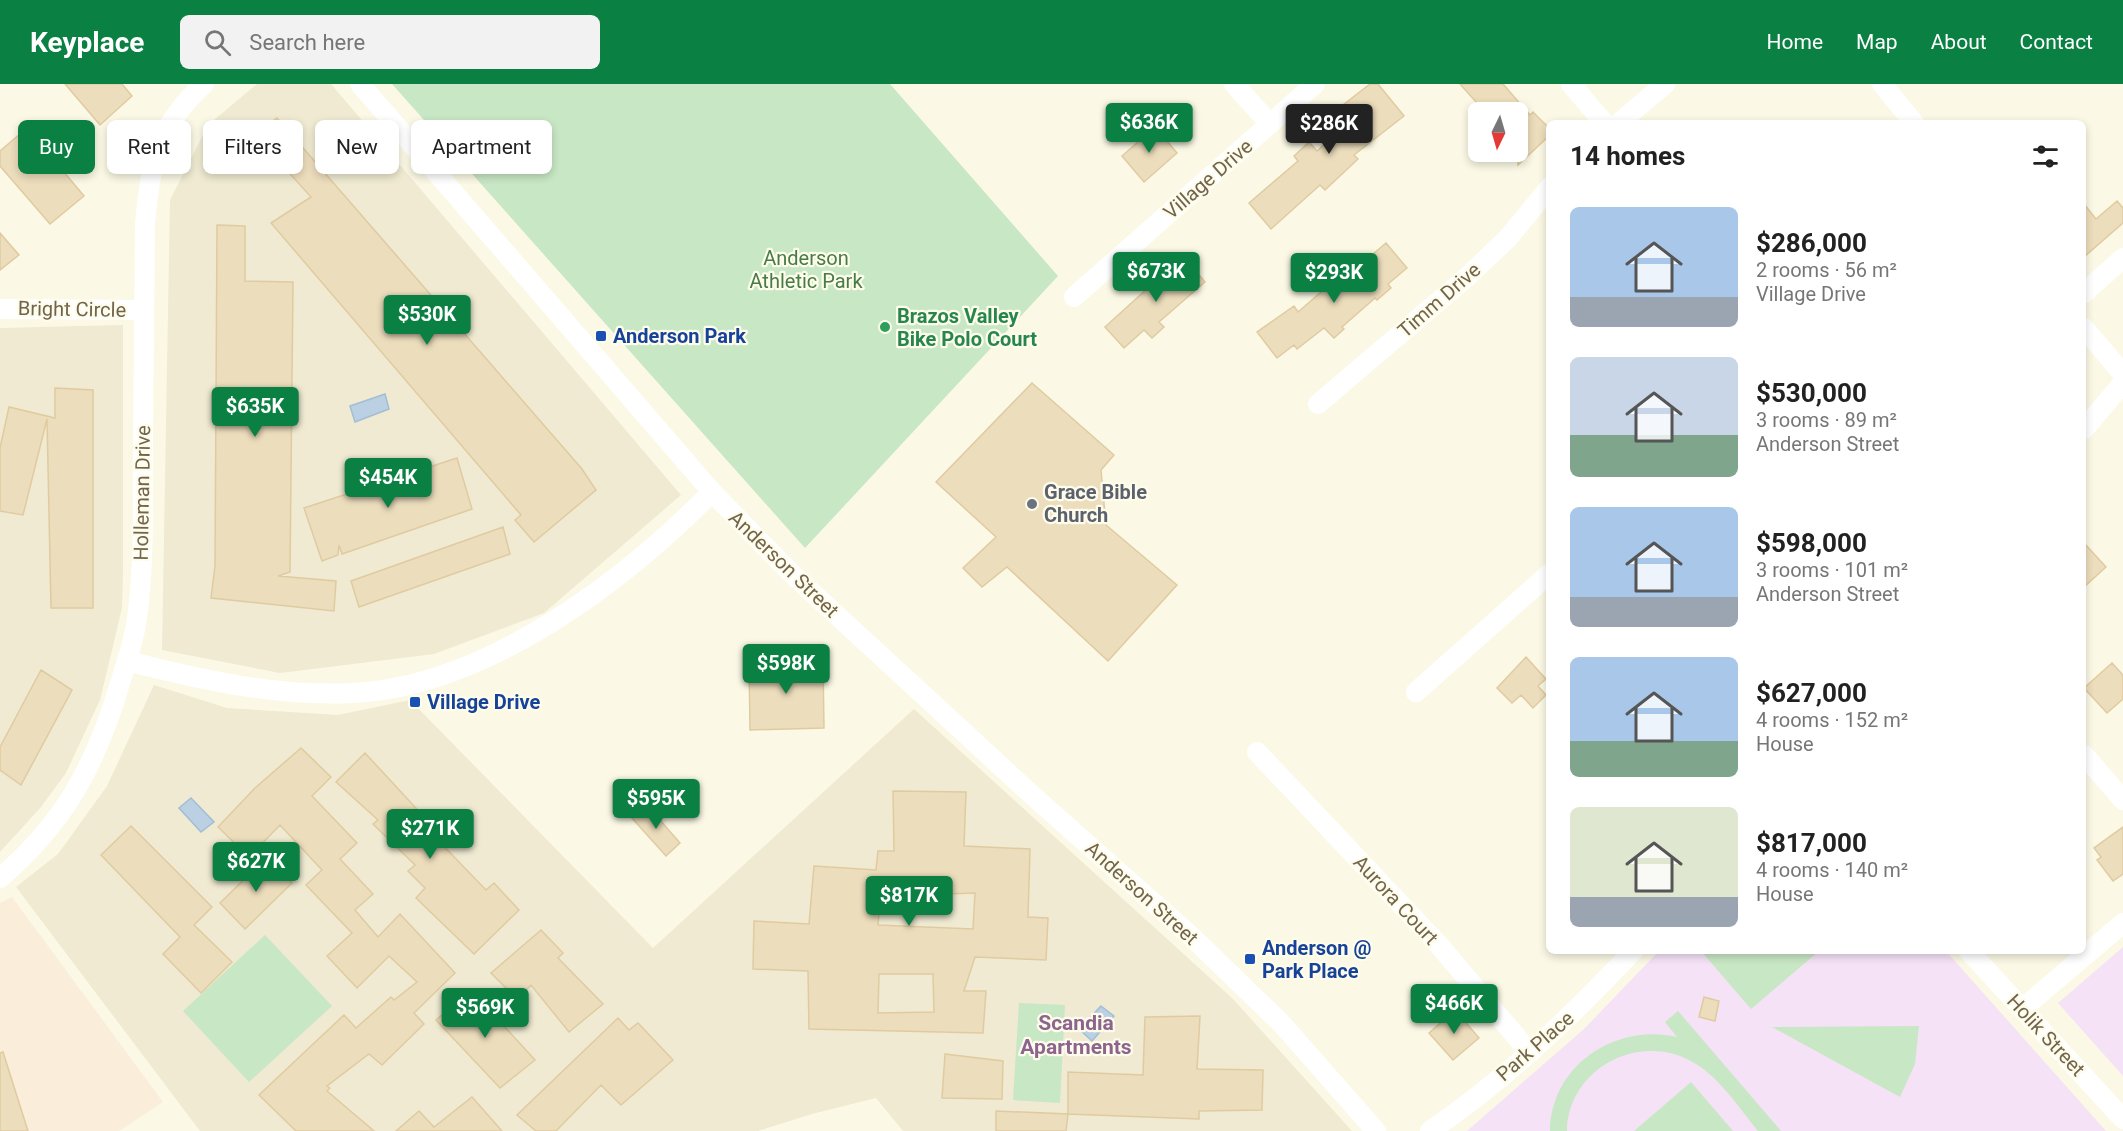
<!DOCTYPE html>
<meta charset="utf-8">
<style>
body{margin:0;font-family:Roboto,sans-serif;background:#f2f2f2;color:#222;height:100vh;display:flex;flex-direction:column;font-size:22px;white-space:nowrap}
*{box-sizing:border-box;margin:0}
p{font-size:20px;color:#767676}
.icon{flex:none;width:33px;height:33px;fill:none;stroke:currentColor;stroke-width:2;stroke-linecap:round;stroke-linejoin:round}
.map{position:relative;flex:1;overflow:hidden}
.panel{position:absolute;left:1546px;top:36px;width:540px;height:834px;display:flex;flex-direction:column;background:#fff;border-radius:9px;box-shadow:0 3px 9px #0003}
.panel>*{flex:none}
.top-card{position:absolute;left:18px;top:36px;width:570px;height:54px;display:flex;gap:12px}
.needle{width:39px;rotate:185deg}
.tools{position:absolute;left:1468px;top:18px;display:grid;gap:12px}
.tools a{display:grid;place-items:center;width:60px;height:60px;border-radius:9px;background:#fff;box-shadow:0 3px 9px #0003;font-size:30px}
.price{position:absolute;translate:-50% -51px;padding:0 14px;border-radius:6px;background:#0b8043;color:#fff;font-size:20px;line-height:39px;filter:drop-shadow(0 2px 3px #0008)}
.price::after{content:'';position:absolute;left:50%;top:36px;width:18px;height:14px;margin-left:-9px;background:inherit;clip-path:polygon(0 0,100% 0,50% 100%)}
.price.active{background:#222;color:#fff}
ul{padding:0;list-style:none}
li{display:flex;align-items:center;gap:18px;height:150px;padding:0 24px}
li span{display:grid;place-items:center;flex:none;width:168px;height:120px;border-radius:9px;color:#555}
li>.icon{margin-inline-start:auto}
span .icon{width:72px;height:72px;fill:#fffc;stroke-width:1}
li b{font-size:26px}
h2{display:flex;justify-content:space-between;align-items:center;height:72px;padding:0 24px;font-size:26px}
.tag{padding:0 21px;border-radius:9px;background:#fff;box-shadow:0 3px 9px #0003;font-size:21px;line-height:54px}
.tag.active{background:#0b8043;color:#fff}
header{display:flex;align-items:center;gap:36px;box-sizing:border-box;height:84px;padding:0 30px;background:#0b8043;color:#fff}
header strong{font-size:28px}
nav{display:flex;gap:33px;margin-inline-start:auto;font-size:21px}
.search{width:420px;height:54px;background:#f2f2f2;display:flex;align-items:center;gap:15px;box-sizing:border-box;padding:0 21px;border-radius:9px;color:#767676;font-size:22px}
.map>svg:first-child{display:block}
</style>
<header>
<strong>Keyplace</strong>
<div class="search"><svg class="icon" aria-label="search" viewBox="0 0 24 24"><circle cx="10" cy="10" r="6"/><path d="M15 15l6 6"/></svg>Search here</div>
<nav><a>Home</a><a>Map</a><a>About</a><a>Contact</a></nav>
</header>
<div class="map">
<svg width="2123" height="1047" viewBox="0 0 2123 1047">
<rect width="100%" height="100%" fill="#fbf9e5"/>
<!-- residential -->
<path fill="#efead1" d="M257 0H331L681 411 544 529 434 570 280 589 162 566 170 116 208 41Z
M123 241V489L122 523 114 558 100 616 66 689 41 723 0 768V244Z
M154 601 227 624 338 631 410 616 653 864 914 625 1232 914 1352 1047H903L876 1014 812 1030 758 1047H200L16 803 58 770 107 702Z"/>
<!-- commercial -->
<path fill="#faedd9" d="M12 813 163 1018 119 1047H0V819Z"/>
<!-- education -->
<path fill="#f5e2f7" d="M2123 863V992L2058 919Z
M1659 867H1946L2106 1047H1467L1584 945Z"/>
<!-- green -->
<path fill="#c8e7c4" d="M392 0H890L1058 192 805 464Z
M265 851 332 922 249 998 183 927Z
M1701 867H1819L1751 925Z
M1019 919 1065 921 1060 1019 1013 1016Z
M1678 927 1781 1047H1758C1739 1024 1719 992 1691 977 1638 948 1568 985 1567 1047H1550C1551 981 1616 939 1677 953L1665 938Z
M1919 942 1915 980 1900 1013 1772 943Z
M1691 998 1733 1047H1634Z"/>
<!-- water -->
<path fill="#bbd1e3" stroke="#a2bdd4" stroke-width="1.5" d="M385 310 389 325 355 338 350 322Z
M191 714 214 738 201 748 179 724Z
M1101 922 1114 932 1092 957 1079 945Z"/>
<!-- building -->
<path fill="#ecddbc" stroke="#e0cba0" stroke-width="1.5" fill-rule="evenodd" d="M65 0H122L132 12 100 41Z
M1370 0H1378L1404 32 1354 71 1358 75 1325 106 1320 101 1271 145 1249 119 1298 77 1294 72 1309 58 1317 67 1348 39 1338 25Z
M1460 0H1503L1530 31 1533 28 1550 45V51L1518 81V28H1485Z
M277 34 582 385 596 406 534 458 515 436 521 431 271 139 311 113 255 51Z
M1155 43 1177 69 1144 98 1122 72Z
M27 44 84 112 50 140 0 82V67Z
M2117 117 2123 124V139L2084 173V120L2096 135Z
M217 141 245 142V197L293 198 290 488 278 492 336 497 334 527 211 514 215 482Z
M0 149 19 171 0 186Z
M1386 159 1407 184 1388 200 1391 204 1377 216 1375 214 1342 243 1344 245 1334 254 1324 244 1297 265 1294 261 1277 274 1257 248 1294 222 1298 228 1328 202 1336 210 1357 192 1352 188Z
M1183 172 1205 198 1159 238 1164 243 1152 254 1144 246 1124 264 1105 243Z
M1032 299 1114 371 1101 386 1106 441 1177 501 1108 577 1007 483 982 503 963 484 996 453 936 398Z
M55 304 93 306V524H51L47 335 23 431 0 427V364L9 323 55 334Z
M457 374 472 425 342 470 339 461 338 471 322 477 304 424Z
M503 443 510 470 359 523 351 497Z
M2084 459 2106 483 2084 503Z
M1526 573 1546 595 1538 602 1546 611 1533 624 1521 611 1512 619 1497 604Z
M749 577H823L824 644 750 646Z
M2112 579 2123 591V615L2107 629 2084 604Z
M41 586 72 606 21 701 0 686V663Z
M301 664 331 693 312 712 357 759 340 775 373 810 355 826 378 853 400 830 455 889 414 929 424 940 382 981 369 970 327 1002 330 1004 327 1007 374 1047H296L259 1011 344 931 356 944 391 913 394 916 417 898 389 872 357 904 327 872 352 849 306 801 322 786 280 741 249 773 218 743 255 704Z
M365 669 438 748 434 752 486 806 494 799 519 826 474 870 416 814 425 804 408 787 415 781 373 740 378 736 336 698Z
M893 707 966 708 964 762 1030 765 1028 833 1048 834 1046 876 975 873 964 907H986L983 949 809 945 808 887 753 885 754 837 809 840 814 782 876 786 878 767H894ZM881 806 944 810 975 809 973 845 878 841ZM879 890H933L934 928 878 929Z
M646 720 680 759 666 772 631 733Z
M131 742 212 823 194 841 232 878 201 909 163 870 180 853 101 771Z
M2123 743V790L2113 797 2097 776 2101 773 2094 764Z
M267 773 292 799 245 845 220 819Z
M541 846 563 869 558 874 603 920 569 948 531 901 517 915 491 889Z
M471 906 535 976 500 1004 436 936Z
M1704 913 1719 917 1715 937 1699 933Z
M1455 926 1479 954 1453 976 1429 949Z
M1200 932 1197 985 1263 986 1262 1026 1199 1027V1035L1068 1030V988L1143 991 1145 933Z
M618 934 629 946 638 939 673 976 621 1021 601 1001 556 1047H536L517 1031Z
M3 968 28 1047H0V969Z
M945 970 1003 977 1002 1015 942 1014Z
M472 1013 502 1047H396L419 1027 434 1043Z
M996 1027 1068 1030 1066 1047H996Z"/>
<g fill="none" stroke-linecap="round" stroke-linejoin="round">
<!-- minor -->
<path stroke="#fff" stroke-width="20" d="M360 0 712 408 791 489 1032 711 1192 853 1281 939 1376 1047
M1234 0 1270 40
M1571 0 1604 39
M1882 0 1914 39
M1619 39 1665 0
M2084 209 2123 174
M1074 213 1315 0
M0 225 144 226
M2084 244 2123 290
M1318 320 1467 193 1508 154 1550 103
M2084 345 2123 299
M127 577C202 596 277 613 355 609 487 601 622 499 712 408
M1416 608 1550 489
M1257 668 1439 861 1530 969
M2084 671 2123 716
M0 794C66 738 97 678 121 596 128 574 136 549 138 526 145 470 142 413 143 358 143 285 144 212 145 140 151 77 156 44 204 0
M1969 867 2123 1035
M2022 925 2123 839
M1430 1047C1505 996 1571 933 1633 867"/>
</g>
<!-- markers -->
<circle fill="#2e9e5b" stroke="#fefceb" stroke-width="2" cx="885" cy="243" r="6"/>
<g fill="#1a4fb4" stroke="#fefceb" stroke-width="2">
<rect x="595" y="246" width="12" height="12" rx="3"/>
<rect x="409" y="612" width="12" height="12" rx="3"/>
<rect x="1244" y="869" width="12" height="12" rx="3"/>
</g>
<circle fill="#6b7280" stroke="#fefceb" stroke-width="2" cx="1032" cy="420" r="6"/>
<g text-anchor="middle" stroke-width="4.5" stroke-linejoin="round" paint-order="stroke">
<!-- street labels -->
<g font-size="20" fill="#72644c" stroke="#fefceb">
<text transform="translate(1208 95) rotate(-41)" y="7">Village Drive</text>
<text transform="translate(1439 216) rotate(-41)" y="7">Timm Drive</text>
<text transform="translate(72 225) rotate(1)" y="7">Bright Circle</text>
<text transform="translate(142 409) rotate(-89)" y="7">Holleman Drive</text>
<text transform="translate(784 480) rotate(44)" y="7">Anderson Street</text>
<text transform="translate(1142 809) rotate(42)" y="7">Anderson Street</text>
<text transform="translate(1396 816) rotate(47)" y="7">Aurora Court</text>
<text transform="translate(2046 951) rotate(47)" y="7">Holik Street</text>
<text transform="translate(1535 962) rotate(-41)" y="7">Park Place</text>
</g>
<!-- park labels -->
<g font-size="20" fill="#477c47" stroke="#fefceb">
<text x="806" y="181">Anderson<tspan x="806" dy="23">Athletic Park</tspan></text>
</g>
<!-- leisure labels -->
<g font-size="20" font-weight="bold" fill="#27864d" stroke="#fefceb" text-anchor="start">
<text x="897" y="239">Brazos Valley<tspan x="897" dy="23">Bike Polo Court</tspan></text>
</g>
<!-- transit labels -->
<g font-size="20" font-weight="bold" fill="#164399" stroke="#fefceb" text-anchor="start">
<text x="613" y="259">Anderson Park</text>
<text x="427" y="625">Village Drive</text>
<text x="1262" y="871">Anderson @<tspan x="1262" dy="23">Park Place</tspan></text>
</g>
<!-- worship labels -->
<g font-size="20" font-weight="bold" fill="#5b616d" stroke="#fefceb" text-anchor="start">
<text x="1044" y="415">Grace Bible<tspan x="1044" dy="23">Church</tspan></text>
</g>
<!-- neighbourhood labels -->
<g font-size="21" font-weight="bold" fill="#8c648e" stroke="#fefceb">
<text x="1076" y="946">Scandia<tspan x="1076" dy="24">Apartments</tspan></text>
</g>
</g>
</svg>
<div class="tools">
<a><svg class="needle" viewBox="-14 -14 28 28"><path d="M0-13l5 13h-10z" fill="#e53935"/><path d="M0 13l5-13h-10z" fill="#767676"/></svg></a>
</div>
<b class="price" style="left:1149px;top:70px">$636K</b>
<b class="price active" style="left:1329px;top:71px">$286K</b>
<b class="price" style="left:1156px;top:219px">$673K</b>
<b class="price" style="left:1334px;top:220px">$293K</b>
<b class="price" style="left:427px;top:262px">$530K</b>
<b class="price" style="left:255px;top:354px">$635K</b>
<b class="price" style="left:388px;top:425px">$454K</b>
<b class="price" style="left:786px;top:611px">$598K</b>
<b class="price" style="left:656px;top:746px">$595K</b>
<b class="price" style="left:430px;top:776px">$271K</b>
<b class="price" style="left:256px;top:809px">$627K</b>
<b class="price" style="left:909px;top:843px">$817K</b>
<b class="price" style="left:1454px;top:951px">$466K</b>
<b class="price" style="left:485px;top:955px">$569K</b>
<div class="top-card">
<a class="tag active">Buy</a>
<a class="tag">Rent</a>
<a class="tag">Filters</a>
<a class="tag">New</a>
<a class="tag">Apartment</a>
</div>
<section class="panel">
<h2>14 homes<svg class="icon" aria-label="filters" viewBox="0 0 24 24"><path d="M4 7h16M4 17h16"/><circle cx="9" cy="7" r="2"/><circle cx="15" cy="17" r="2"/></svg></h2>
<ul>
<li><span style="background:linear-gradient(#a9c7e8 75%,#9aa5b1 0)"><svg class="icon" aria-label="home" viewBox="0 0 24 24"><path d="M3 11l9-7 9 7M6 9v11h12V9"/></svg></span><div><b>$286,000</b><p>2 rooms · 56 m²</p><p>Village Drive</p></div></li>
<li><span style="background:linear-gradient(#c9d6e8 65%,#7fa58c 0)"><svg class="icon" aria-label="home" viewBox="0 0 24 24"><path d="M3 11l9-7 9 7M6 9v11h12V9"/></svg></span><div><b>$530,000</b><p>3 rooms · 89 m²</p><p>Anderson Street</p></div></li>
<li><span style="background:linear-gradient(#a9c7e8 75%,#9aa5b1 0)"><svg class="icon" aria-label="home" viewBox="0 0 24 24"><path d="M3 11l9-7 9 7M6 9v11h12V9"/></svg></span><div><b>$598,000</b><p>3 rooms · 101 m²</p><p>Anderson Street</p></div></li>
<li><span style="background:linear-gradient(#a9c7e8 70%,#7fa58c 0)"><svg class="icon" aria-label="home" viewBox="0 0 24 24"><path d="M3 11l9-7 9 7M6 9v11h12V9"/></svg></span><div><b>$627,000</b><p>4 rooms · 152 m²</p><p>House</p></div></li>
<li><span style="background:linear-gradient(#dfe7d0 75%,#9aa5b1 0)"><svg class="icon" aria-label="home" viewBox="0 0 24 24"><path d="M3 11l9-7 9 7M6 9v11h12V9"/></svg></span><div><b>$817,000</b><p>4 rooms · 140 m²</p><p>House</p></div></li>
</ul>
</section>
</div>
